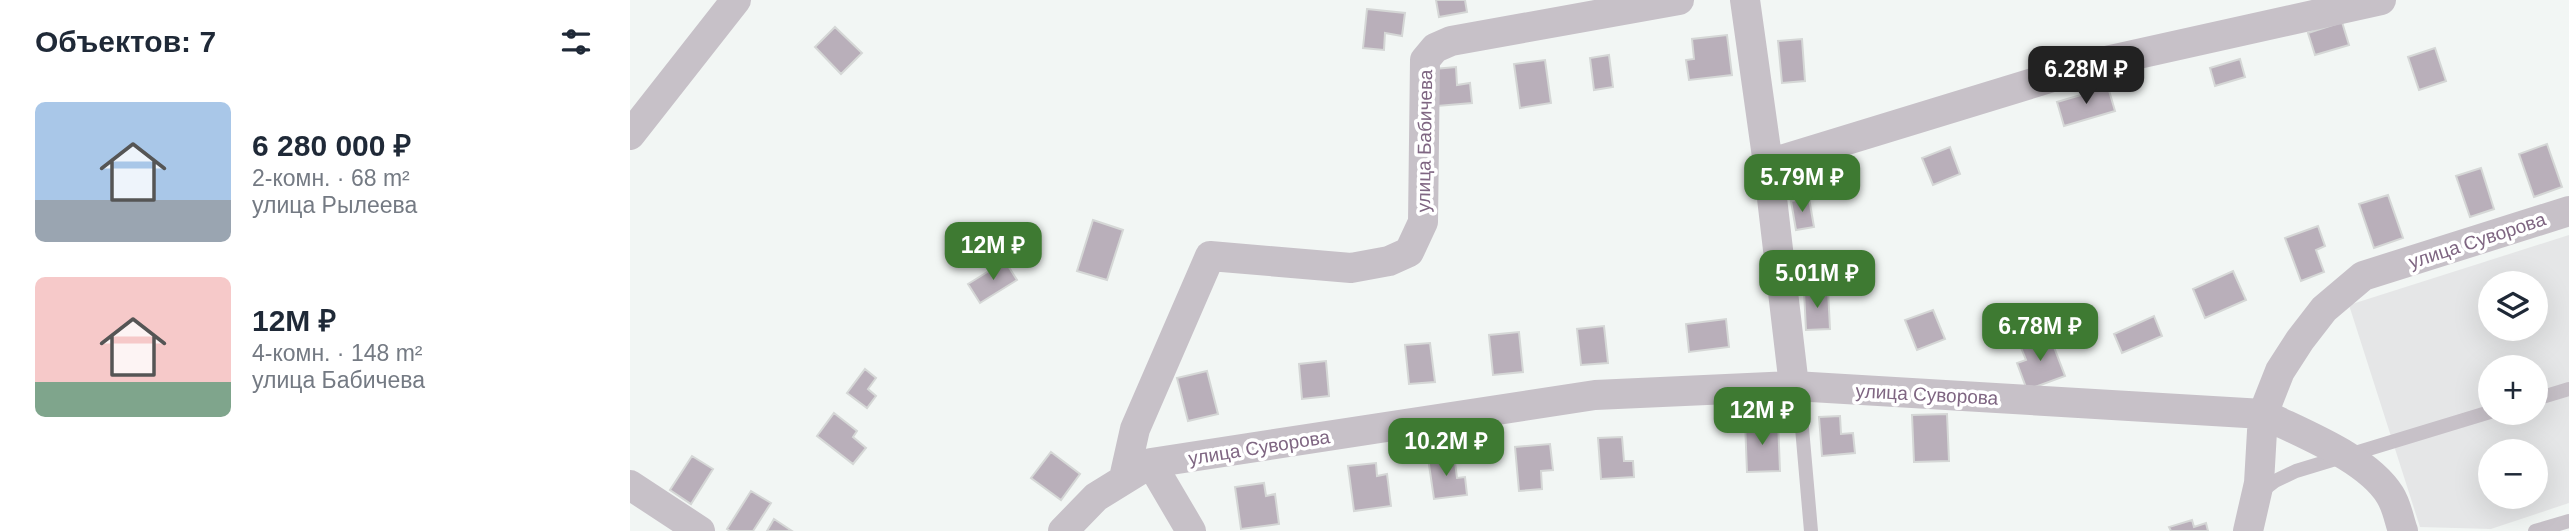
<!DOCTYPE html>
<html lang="ru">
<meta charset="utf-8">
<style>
body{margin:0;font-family:Arial,sans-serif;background:#f2f2f3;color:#1f2937;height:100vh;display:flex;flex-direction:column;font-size:26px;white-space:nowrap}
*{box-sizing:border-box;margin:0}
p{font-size:23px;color:#747a83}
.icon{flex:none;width:38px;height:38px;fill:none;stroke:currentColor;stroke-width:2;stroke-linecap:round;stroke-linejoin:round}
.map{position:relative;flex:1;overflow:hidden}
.details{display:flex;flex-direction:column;background:#fff;width:630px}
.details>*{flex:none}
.buttons{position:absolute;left:1848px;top:271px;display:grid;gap:14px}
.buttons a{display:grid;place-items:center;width:70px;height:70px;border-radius:50%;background:#fff;box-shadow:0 7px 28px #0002;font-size:35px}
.price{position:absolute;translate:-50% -60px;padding:0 16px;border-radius:14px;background:#3e7a32;color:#fff;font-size:23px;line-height:46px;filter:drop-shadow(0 2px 4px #0008)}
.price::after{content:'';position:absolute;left:50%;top:42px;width:21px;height:16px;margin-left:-10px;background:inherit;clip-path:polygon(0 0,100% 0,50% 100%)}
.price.on{background:#222;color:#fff}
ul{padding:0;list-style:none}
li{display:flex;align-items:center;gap:21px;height:175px;padding:0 35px}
li span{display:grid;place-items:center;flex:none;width:196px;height:140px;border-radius:10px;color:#555}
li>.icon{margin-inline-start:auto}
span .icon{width:84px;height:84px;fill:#fffc;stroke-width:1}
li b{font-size:30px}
h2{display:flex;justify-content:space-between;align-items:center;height:84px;padding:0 35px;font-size:30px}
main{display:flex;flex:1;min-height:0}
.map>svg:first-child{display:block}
</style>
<main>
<section class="details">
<h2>Объектов: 7<svg class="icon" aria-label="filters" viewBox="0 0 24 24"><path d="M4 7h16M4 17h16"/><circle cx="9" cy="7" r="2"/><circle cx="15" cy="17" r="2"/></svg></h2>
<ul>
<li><span style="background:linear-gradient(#a9c7e8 70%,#9aa5b1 0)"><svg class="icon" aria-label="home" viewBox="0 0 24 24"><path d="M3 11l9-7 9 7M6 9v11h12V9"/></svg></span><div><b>6 280 000 ₽</b><p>2-комн. · 68 m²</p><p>улица Рылеева</p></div></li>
<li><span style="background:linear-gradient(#f6c9c9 75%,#7fa58c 0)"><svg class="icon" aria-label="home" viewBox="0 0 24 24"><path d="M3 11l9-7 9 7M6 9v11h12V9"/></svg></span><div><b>12M ₽</b><p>4-комн. · 148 m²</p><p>улица Бабичева</p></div></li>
</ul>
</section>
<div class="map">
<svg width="1939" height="531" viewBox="0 0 1939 531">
<rect width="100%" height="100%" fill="#f2f6f4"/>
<!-- built -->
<path fill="#e5e6e7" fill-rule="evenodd" d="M1939 235V503L1861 529 1790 527 1719 305ZM1860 284H1906V329H1860ZM1860 368H1906V413H1860ZM1860 452H1906V497H1860Z"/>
<!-- building -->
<path fill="#b9afba" stroke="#d5d7d6" stroke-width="2" d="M806 0H835L837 12 809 17Z
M737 9 775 13 772 36 755 33 754 50 733 48Z
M1712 22 1719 45 1685 55 1678 33Z
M205 27 232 53 211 74 185 47Z
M1097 35 1102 75 1059 80 1056 60 1064 59 1062 39Z
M1172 39 1175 81 1152 83 1148 41Z
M1805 48 1816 81 1789 90 1778 57Z
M979 55 983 87 964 90 960 58Z
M1610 59 1615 77 1585 86 1580 68Z
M915 60 921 103 890 108 884 64Z
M826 67 827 85 840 83 842 103 807 106 804 69Z
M1478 87 1485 111 1434 126 1427 102Z
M1917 144 1932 187 1904 197 1889 154Z
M1320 147 1330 174 1303 185 1292 158Z
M1851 168 1864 209 1840 217 1826 176Z
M1758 195 1773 238 1744 248 1729 204Z
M1179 198 1184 227 1166 230 1161 201Z
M463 220 493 230 477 280 447 271Z
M1688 226 1695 246 1686 250 1694 272 1671 281 1655 238Z
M375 261 387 280 350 303 338 284Z
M1603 271 1616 300 1575 318 1563 289Z
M1198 289 1200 329 1176 330 1174 291Z
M1303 310 1315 339 1287 350 1275 320Z
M1524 316 1532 336 1492 353 1484 334Z
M1096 319 1099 347 1059 352 1056 324Z
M974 326 978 363 951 365 947 329Z
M889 332 893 372 863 375 859 335Z
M1419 334 1435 376 1397 390 1387 363 1396 360 1390 345Z
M800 343 805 382 779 384 775 345Z
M696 361 699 396 672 399 669 364Z
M235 369 246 378 238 389 246 396 237 408 217 393Z
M577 371 588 414 558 421 547 378Z
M204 413 227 431 223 437 236 448 223 464 187 436Z
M1317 414 1319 461 1284 462 1282 415Z
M1210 416 1211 434 1223 433 1225 453 1192 456 1189 417Z
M1148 421 1150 471 1117 472 1115 422Z
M992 437 994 461H1003L1004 477 971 479 968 438Z
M920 444 923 470 911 471 912 489 889 491 885 447Z
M421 452 450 474 431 500 401 478Z
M824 454 827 478 835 477 837 495 804 499 798 458Z
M62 456 83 469 61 504 40 490Z
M746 463 747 476 757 474 761 506 724 511 718 466Z
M634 483 636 496 645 494 649 524 611 529 605 487Z
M121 491 141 503 123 531H100L97 529Z
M144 519 162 531H137Z
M1562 520 1564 527 1576 523 1578 531H1541L1539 527Z"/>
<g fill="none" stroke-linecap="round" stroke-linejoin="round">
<!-- lane -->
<path stroke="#c7c1c8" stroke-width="14" d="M1164 386 1172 428 1181 531
M1906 399 1939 389
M1628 494 1645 481 1666 471 1860 412
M1905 531 1939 521"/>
<!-- street -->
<path stroke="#c7c1c8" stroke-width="30" d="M1115 0 1138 164 1164 386
M0 135 106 0
M1138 164 1472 62 1751 0
M521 463 561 531
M494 478 505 429 580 256 721 268 759 261 779 252 793 222 795 60 805 48 821 41 1049 0
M0 485 70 531
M433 531 466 497 521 463 965 395 1164 386 1633 414 1650 371 1670 340 1694 309 1733 276 1939 211
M1618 531 1629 483 1633 414C1673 434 1737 458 1760 495 1767 506 1769 520 1773 531"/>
</g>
<g text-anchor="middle" stroke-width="7" stroke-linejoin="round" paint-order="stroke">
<!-- street labels -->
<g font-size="19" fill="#7f6682" stroke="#fff">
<text transform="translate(794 141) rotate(-89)" y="7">улица Бабичева</text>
<text transform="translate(1847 240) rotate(-18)" y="7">улица Суворова</text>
<text transform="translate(1297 394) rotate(3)" y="7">улица Суворова</text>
<text transform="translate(629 447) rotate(-9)" y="7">улица Суворова</text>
</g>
</g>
</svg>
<div class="buttons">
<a><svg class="icon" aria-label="layers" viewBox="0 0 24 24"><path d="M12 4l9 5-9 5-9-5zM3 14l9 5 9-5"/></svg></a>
<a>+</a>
<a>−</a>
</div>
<b class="price on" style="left:1456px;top:106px">6.28M ₽</b>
<b class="price" style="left:1172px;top:214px">5.79M ₽</b>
<b class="price" style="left:363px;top:282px">12M ₽</b>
<b class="price" style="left:1187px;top:310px">5.01M ₽</b>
<b class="price" style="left:1410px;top:363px">6.78M ₽</b>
<b class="price" style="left:1132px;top:447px">12M ₽</b>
<b class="price" style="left:816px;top:478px">10.2M ₽</b>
</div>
</main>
